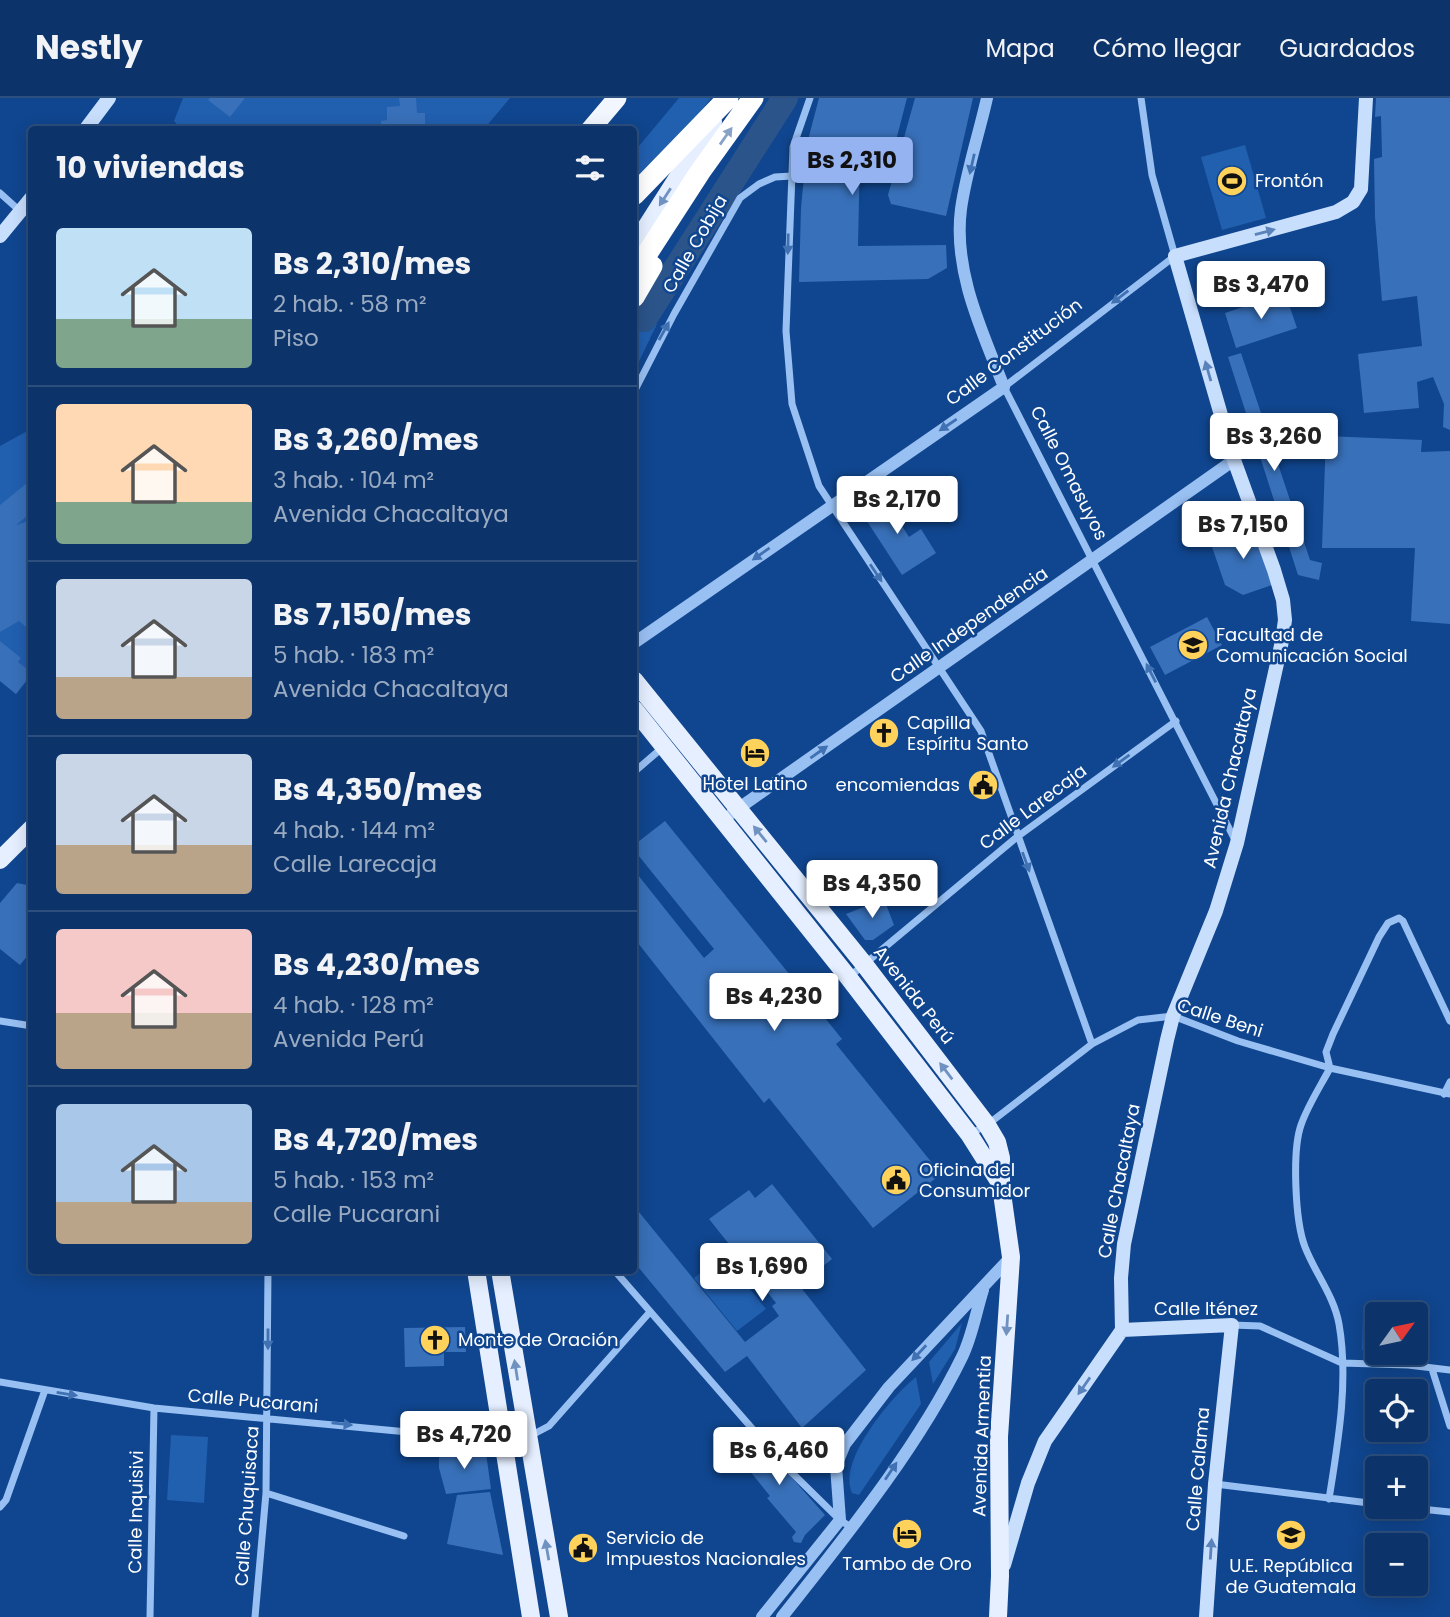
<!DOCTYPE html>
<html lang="es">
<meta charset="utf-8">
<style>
body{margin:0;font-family:Poppins,sans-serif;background:#153c71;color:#f1f3f6;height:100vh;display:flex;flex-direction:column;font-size:26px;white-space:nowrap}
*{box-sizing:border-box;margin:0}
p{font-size:23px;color:#9aaac1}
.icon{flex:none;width:38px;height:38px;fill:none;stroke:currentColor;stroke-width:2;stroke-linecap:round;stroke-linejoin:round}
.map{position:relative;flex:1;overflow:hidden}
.side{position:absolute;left:28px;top:28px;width:609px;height:1148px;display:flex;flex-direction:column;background:#0c346b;border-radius:7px;box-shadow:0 4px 18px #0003,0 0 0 2px #2c4f7e}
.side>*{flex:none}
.needle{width:46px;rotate:57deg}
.controls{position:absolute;left:1365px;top:1204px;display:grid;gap:14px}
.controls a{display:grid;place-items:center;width:63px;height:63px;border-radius:7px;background:#0c346b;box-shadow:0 4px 18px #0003,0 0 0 2px #2c4f7e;font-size:35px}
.price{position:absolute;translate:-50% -60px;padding:0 16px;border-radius:7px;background:#fff;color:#222;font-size:23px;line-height:46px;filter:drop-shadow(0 2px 4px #0008)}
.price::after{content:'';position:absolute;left:50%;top:42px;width:21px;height:16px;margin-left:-10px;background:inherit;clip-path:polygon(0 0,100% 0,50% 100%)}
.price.active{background:#95b2f1;color:#111}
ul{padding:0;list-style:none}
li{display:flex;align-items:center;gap:21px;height:175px;padding:0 28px}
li+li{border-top:2px solid #2c4f7e}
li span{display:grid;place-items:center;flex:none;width:196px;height:140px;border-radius:7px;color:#555}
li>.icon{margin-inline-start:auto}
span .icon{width:84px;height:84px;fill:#fffc;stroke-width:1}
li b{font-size:30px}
h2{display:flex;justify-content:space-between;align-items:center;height:84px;padding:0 28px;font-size:30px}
header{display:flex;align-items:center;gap:42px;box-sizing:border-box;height:98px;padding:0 35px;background:#0c346b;border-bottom:2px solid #2c4f7e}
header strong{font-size:33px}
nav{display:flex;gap:38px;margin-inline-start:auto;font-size:24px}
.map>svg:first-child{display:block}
</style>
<header>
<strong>Nestly</strong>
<nav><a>Mapa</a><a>Cómo llegar</a><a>Guardados</a></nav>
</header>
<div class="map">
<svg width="1450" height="1519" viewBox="0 0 1450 1519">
<rect width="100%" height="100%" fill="#10468f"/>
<!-- green -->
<path fill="#215faf" d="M183 0H510L484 31 182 32 174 23Z
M679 0H711L690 28 634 84V54Z
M1245 47 1266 120 1222 132 1201 59Z
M634 214 657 226 634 274Z
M31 331V588L26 584 16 596 0 583V348Z
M723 1157 766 1211 737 1233 694 1180Z
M1363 1215 1402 1216H1377V1253L1362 1252Z
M1416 1217H1429L1428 1255 1416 1254Z
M962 1225 955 1251 933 1286 929 1264Z
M916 1279 921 1306 859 1397 852 1395C837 1363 892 1298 916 1279Z
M171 1337 208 1339 204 1405 167 1402Z"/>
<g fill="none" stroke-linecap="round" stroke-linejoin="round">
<!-- river -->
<path stroke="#2b548a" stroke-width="26" d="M644 221 785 0"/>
</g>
<!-- building -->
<path fill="#3870b9" d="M210 0H245L230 19 208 2Z
M399 0H416L417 15H425V31L381 32V23L387 22V9L400 8Z
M819 0H907L892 58 860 54 858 148 946 147 947 170 928 181 799 184 801 110 807 46Z
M915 0H973L946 118 891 106 888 97Z
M1376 0H1450V332L1443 329 1444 306 1433 279 1417 284 1419 310 1364 315 1358 256 1422 248 1417 198 1382 203 1375 119 1374 61 1382 59 1381 18 1375 19Z
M1285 195 1297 230 1236 250 1225 215Z
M1241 255 1310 462 1322 465 1319 482 1298 477 1228 259Z
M1326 338 1422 342 1421 354 1450 353V526L1411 523 1415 450H1322Z
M32 381V414L16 427 32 422V534L19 523 0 534V407Z
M882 396 909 439 921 431 936 455 902 477 859 411Z
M1257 428 1275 486 1243 497 1225 487 1210 443Z
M1207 519 1222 547 1165 577 1150 549Z
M0 543 21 560 18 564 32 575 16 596 0 583Z
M665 723 842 941 836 946 941 1076 873 1130 769 1000 764 1005 634 840V772L704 860 714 851 634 752V747Z
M17 785 32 788V852L20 867 0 851V805Z
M884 801 894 827 873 842H865L846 816Z
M772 1086 832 1161 799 1187 866 1272 802 1330 747 1258 725 1274 634 1164V1108L745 1244 779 1218 772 1208 776 1205 709 1121 749 1092 755 1100Z
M465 1229 466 1254H444V1268L405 1269 404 1230Z
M751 1334 825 1417 805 1437 801 1445 794 1444 792 1439 796 1434 767 1400 770 1398 731 1350Z
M439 1351 486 1355 491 1391 446 1396 439 1370Z
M490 1394 503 1457 447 1446 457 1397Z"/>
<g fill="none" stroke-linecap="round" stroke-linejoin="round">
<!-- minor -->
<path stroke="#99c0f3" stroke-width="7" d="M810 0 793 49 786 233 792 306 819 388 981 633 1092 946
M1141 0 1152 77 1175 158 1004 289 1235 742
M0 95 20 113
M634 294 674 216 740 100 759 86 775 79 792 78
M634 674 662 650
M849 879 1017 739 1176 623
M0 923 32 928
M1444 996 1450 984
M970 1036 987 1027 1092 946 1138 922 1173 918 1238 943 1330 970 1450 996
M614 1172 783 1366 840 1422 852 1430
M1232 1227 1260 1228 1342 1265 1408 1267 1450 1272
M1432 1271 1450 1328
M0 1284 154 1310 503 1343
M528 1339 549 1328 649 1215
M1215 1386 1377 1406
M266 1395 404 1438
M1329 1401C1338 1345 1349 1283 1339 1226 1334 1198 1315 1175 1305 1149 1295 1123 1292 1053 1301 1027 1308 1007 1320 989 1330 970L1326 954 1333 936 1379 839 1388 825 1399 820 1403 823 1450 923
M0 1409 6 1402 45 1292
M1401 1409 1450 1414
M150 1519 154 1310
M255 1519 266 1395 268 1172"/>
<!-- tertiary -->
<path stroke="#99c0f3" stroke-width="12" d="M634 545 1004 289C982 233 953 173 961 111 966 74 979 36 987 0
M732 715 1234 362
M762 1519 840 1422 836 1368 845 1346 889 1289 1011 1159
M782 1519C845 1439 917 1351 962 1259 972 1239 976 1214 983 1192"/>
<!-- secondary -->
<path stroke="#c8defd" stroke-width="14" d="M85 32 109 0
M0 138 32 99
M1122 1232 1232 1227 1215 1386 1206 1519
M1004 1467 1028 1385 1045 1343 1122 1232 1121 1180 1124 1146 1167 942 1173 918 1216 813 1237 745 1282 543 1285 522 1283 502 1274 472 1234 362 1175 158 1336 114 1353 104 1361 91 1366 0"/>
<!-- primary -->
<path stroke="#e5efff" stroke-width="18" d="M634 148 713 24
M634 582 864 866 987 1027 997 1044 1001 1060V1088L1011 1159 999 1339 1000 1478 998 1519
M634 611 848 879 969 1036 1000 1085
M0 762 32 730
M476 1172 531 1519
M500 1172 559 1519"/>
<!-- trunk -->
<path stroke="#f2f7ff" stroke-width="19" d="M590 32 617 0"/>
<!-- motorway -->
<path stroke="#fff" stroke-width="21" d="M634 97 728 0
M634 176 700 74 753 0
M634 199 652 168"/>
</g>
<!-- one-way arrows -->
<defs><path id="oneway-solid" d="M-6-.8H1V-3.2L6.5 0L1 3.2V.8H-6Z" transform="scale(1.75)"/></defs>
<use fill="#88a2c7" href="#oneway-solid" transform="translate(726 38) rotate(-55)"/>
<g fill="#4071b2">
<use href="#oneway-solid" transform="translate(972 66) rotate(103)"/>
<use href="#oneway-solid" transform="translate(788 146) rotate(91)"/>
<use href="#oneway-solid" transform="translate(1120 199) rotate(143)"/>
<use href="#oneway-solid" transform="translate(664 233) rotate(-61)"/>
<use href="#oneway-solid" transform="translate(948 327) rotate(146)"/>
<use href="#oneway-solid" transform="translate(761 456) rotate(145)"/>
<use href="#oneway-solid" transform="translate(876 475) rotate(56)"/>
<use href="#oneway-solid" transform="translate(1151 575) rotate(-117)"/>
<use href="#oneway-solid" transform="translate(819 654) rotate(-35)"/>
<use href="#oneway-solid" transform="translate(1121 663) rotate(144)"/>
<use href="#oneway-solid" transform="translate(1026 764) rotate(70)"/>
<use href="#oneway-solid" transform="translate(268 1241) rotate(90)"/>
<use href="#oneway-solid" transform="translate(919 1255) rotate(133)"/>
<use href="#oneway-solid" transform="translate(67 1296) rotate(9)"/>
<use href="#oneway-solid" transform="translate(342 1326) rotate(6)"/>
<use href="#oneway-solid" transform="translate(891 1373) rotate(-56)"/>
</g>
<g fill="#7092c1">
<use href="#oneway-solid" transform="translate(665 99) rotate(123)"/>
<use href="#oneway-solid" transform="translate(760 736) rotate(-129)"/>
<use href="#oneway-solid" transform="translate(946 973) rotate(-127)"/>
<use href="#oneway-solid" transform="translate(1007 1227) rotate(94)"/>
<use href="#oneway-solid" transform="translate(516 1272) rotate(-99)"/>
<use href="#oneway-solid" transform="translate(547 1452) rotate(-100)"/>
</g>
<g fill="#5a83bb">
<use href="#oneway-solid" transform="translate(1265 134) rotate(-15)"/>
<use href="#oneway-solid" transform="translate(1208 273) rotate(-106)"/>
<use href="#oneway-solid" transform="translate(1084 1288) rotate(125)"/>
<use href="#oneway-solid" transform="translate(1211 1451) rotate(-86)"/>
</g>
<!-- icons -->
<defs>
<g id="stadium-disc" transform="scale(1.575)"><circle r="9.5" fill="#ffd25b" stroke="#10468f"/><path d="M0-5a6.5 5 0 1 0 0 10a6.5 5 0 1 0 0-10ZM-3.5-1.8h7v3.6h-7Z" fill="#111"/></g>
<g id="university-disc" transform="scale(1.575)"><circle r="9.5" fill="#ffd25b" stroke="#10468f"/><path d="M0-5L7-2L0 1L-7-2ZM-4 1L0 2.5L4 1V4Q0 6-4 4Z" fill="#111"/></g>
<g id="church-disc" transform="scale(1.575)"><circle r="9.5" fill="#ffd25b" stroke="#10468f"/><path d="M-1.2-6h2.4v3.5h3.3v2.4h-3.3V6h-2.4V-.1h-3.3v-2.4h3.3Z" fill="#111"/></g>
<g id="hotel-disc" transform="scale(1.575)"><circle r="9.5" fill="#ffd25b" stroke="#10468f"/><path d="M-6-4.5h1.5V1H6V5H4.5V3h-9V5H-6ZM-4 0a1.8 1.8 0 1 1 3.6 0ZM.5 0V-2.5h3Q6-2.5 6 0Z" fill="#111"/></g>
<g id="civic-disc" transform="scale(1.575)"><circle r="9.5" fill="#ffd25b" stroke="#10468f"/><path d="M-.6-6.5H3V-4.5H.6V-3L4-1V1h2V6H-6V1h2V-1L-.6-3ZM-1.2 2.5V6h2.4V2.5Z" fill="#111"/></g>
<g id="school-disc" transform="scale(1.575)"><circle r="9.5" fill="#ffd25b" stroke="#10468f"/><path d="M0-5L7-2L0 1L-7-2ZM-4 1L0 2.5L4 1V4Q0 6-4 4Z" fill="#111"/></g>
</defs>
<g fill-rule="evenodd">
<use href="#stadium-disc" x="1232" y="83"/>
<use href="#university-disc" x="1193" y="547"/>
<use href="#church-disc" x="884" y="635"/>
<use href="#hotel-disc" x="755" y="655"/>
<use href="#civic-disc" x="983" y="687"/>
<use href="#civic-disc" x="896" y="1082"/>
<use href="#church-disc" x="435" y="1242"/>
<use href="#hotel-disc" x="907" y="1436"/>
<use href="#school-disc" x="1291" y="1437"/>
<use href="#civic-disc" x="583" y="1450"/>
</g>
<g text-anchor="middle" stroke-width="5" stroke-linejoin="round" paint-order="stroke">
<!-- poi labels -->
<g font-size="18" fill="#fff" stroke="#10468f" text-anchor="start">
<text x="1255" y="89">Frontón</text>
<text x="1216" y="543">Facultad de<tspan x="1216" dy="21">Comunicación Social</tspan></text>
<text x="907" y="631">Capilla<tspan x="907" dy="21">Espíritu Santo</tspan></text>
<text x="755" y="692" text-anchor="middle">Hotel Latino</text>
<text x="960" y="693" text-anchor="end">encomiendas</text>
<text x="919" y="1078">Oficina del<tspan x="919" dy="21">Consumidor</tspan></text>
<text x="458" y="1248">Monte de Oración</text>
<text x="606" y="1446">Servicio de<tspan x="606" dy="21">Impuestos Nacionales</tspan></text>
<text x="907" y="1472" text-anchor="middle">Tambo de Oro</text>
<text x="1291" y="1474" text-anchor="middle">U.E. República<tspan x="1291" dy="21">de Guatemala</tspan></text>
</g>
<!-- street labels -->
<g font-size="18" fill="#fff" stroke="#10468f">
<text transform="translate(695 146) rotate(-60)" y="6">Calle Cobija</text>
<text transform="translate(1014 254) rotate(-37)" y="6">Calle Constitución</text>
<text transform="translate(1069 375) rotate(63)" y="6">Calle Omasuyos</text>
<text transform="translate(969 527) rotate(-35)" y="6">Calle Independencia</text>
<text transform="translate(1230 680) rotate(-77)" y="6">Avenida Chacaltaya</text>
<text transform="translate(1033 709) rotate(-37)" y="6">Calle Larecaja</text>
<text transform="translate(914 897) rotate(52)" y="6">Avenida Perú</text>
<text transform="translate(1220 920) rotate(18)" y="6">Calle Beni</text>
<text transform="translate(1119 1083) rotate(-79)" y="6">Calle Chacaltaya</text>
<text x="1206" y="1217">Calle Iténez</text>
<text transform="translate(253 1303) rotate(5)" y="6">Calle Pucarani</text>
<text transform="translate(982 1338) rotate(-88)" y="6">Avenida Armentia</text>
<text transform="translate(1198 1371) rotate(-85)" y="6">Calle Calama</text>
<text transform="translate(247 1408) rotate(-86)" y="6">Calle Chuquisaca</text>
<text transform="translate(136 1414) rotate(-89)" y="6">Calle Inquisivi</text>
</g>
</g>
</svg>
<div class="controls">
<a><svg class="needle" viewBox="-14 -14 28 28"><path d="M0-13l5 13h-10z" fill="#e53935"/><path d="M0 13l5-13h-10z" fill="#9aaac1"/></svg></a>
<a><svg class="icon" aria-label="locate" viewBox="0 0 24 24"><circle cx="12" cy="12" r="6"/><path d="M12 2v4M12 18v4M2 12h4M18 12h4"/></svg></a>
<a>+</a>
<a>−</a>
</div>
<b class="price active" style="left:852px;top:99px">Bs 2,310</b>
<b class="price" style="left:1261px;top:223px">Bs 3,470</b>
<b class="price" style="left:1274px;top:375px">Bs 3,260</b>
<b class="price" style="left:897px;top:438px">Bs 2,170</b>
<b class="price" style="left:1243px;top:463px">Bs 7,150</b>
<b class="price" style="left:872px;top:822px">Bs 4,350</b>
<b class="price" style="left:774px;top:935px">Bs 4,230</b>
<b class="price" style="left:762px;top:1205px">Bs 1,690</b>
<b class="price" style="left:464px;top:1373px">Bs 4,720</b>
<b class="price" style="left:779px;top:1389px">Bs 6,460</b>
<section class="side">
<h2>10 viviendas<svg class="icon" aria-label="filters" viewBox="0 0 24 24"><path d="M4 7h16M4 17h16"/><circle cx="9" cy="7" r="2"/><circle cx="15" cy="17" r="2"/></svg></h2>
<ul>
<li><span style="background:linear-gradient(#bfe0f5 65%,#7fa58c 0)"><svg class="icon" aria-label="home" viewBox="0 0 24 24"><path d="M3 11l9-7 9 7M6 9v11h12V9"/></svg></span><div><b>Bs 2,310/mes</b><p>2 hab. · 58 m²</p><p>Piso</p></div></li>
<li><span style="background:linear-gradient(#ffd9b3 70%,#7fa58c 0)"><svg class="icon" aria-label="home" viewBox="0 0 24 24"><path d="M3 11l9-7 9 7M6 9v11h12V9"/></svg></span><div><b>Bs 3,260/mes</b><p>3 hab. · 104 m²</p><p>Avenida Chacaltaya</p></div></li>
<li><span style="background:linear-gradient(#c9d6e8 70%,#b9a48a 0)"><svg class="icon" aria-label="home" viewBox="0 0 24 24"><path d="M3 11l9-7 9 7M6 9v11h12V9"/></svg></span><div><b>Bs 7,150/mes</b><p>5 hab. · 183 m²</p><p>Avenida Chacaltaya</p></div></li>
<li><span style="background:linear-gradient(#c9d6e8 65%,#b9a48a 0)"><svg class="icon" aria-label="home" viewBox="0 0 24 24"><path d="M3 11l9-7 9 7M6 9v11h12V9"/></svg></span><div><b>Bs 4,350/mes</b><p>4 hab. · 144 m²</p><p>Calle Larecaja</p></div></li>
<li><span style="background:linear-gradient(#f6c9c9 60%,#b9a48a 0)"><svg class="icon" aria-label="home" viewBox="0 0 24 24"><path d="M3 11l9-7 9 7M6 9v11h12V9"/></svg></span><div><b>Bs 4,230/mes</b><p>4 hab. · 128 m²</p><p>Avenida Perú</p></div></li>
<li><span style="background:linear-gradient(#a9c7e8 70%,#b9a48a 0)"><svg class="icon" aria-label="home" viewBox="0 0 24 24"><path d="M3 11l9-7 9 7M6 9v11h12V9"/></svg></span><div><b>Bs 4,720/mes</b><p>5 hab. · 153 m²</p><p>Calle Pucarani</p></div></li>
</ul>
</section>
</div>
